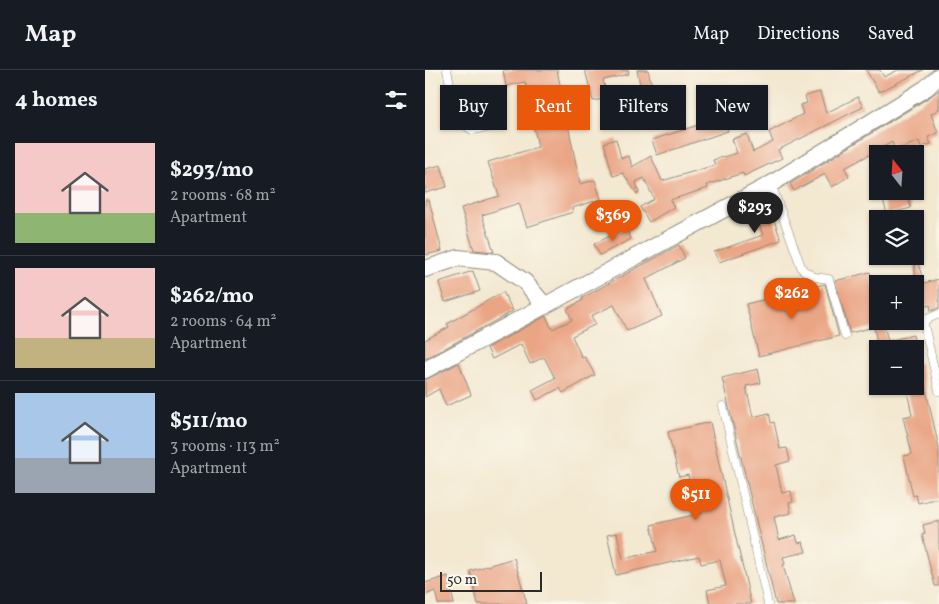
<!DOCTYPE html>
<meta charset="utf-8">
<style>
body{margin:0;font-family:Vollkorn,serif;background:#242831;color:#f1f3f6;height:100vh;display:flex;flex-direction:column;font-size:19px;white-space:nowrap}
*{box-sizing:border-box;margin:0}
p{font-size:16px;color:#9ea1a6}
.icon{flex:none;width:28px;height:28px;fill:none;stroke:currentColor;stroke-width:2;stroke-linecap:round;stroke-linejoin:round}
.map{position:relative;flex:1;overflow:hidden}
.sheet{display:flex;flex-direction:column;background:#171b24;width:425px}
.sheet>*{flex:none}
.top-card{position:absolute;left:15px;top:15px;width:424px;height:45px;display:flex;gap:10px}
.needle{width:32px;rotate:343deg}
.tools{position:absolute;left:444px;top:75px;display:grid;gap:10px}
.tools a{display:grid;place-items:center;width:55px;height:55px;border-radius:0px;background:#171b24;box-shadow:0 1px 4px #0004;font-size:25px}
.scale{position:absolute;left:15px;bottom:12px;width:102px;box-sizing:border-box;padding-left:5px;border:2px solid #2b2b2b;border-top:0;font-size:14px;line-height:18px;white-space:nowrap;color:#2b2b2b;-webkit-text-stroke:4px #fbf7ec;paint-order:stroke}
.price{position:absolute;translate:-50% -42px;padding:0 11px;border-radius:18px;background:#ea580c;color:#fff;font-size:16px;line-height:32px;filter:drop-shadow(0 1px 2px #0008)}
.price::after{content:'';position:absolute;left:50%;top:30px;width:15px;height:11px;margin-left:-8px;background:inherit;clip-path:polygon(0 0,100% 0,50% 100%)}
.price.on{background:#222;color:#fff}
ul{padding:0;list-style:none}
li{display:flex;align-items:center;gap:15px;height:125px;padding:0 15px}
li+li{border-top:1px solid #363941}
li span{display:grid;place-items:center;flex:none;width:140px;height:100px;border-radius:0px;color:#555}
li>.icon{margin-inline-start:auto}
span .icon{width:60px;height:60px;fill:#fffc;stroke-width:1}
li b{font-size:21px}
h2{display:flex;justify-content:space-between;align-items:center;height:60px;padding:0 15px;font-size:21px}
.chip{padding:0 18px;border-radius:0px;background:#171b24;box-shadow:0 1px 4px #0004;font-size:18px;line-height:45px}
.chip.on{background:#ea580c;color:#fff}
header{display:flex;align-items:center;gap:30px;box-sizing:border-box;height:70px;padding:0 25px;background:#171b24;border-bottom:1px solid #363941}
header strong{font-size:24px}
nav{display:flex;gap:28px;margin-inline-start:auto;font-size:18px}
main{display:flex;flex:1;min-height:0}
.map>svg:first-child{display:block}
</style>
<header>
<strong>Map</strong>
<nav><a>Map</a><a>Directions</a><a>Saved</a></nav>
</header>
<main>
<section class="sheet">
<h2>4 homes<svg class="icon" aria-label="filters" viewBox="0 0 24 24"><path d="M4 7h16M4 17h16"/><circle cx="9" cy="7" r="2"/><circle cx="15" cy="17" r="2"/></svg></h2>
<ul>
<li><span style="background:linear-gradient(#f6c9c9 70%,#8fb573 0)"><svg class="icon" aria-label="home" viewBox="0 0 24 24"><path d="M3 11l9-7 9 7M6 9v11h12V9"/></svg></span><div><b>$293/mo</b><p>2 rooms · 68 m²</p><p>Apartment</p></div></li>
<li><span style="background:linear-gradient(#f6c9c9 70%,#c2b280 0)"><svg class="icon" aria-label="home" viewBox="0 0 24 24"><path d="M3 11l9-7 9 7M6 9v11h12V9"/></svg></span><div><b>$262/mo</b><p>2 rooms · 64 m²</p><p>Apartment</p></div></li>
<li><span style="background:linear-gradient(#a9c7e8 65%,#9aa5b1 0)"><svg class="icon" aria-label="home" viewBox="0 0 24 24"><path d="M3 11l9-7 9 7M6 9v11h12V9"/></svg></span><div><b>$511/mo</b><p>3 rooms · 113 m²</p><p>Apartment</p></div></li>
</ul>
</section>
<div class="map">
<svg width="514" height="534" viewBox="0 0 514 534">
<rect width="100%" height="100%" fill="#fbf7ec"/>
<filter id="ink" filterUnits="userSpaceOnUse"><feTurbulence type="fractalNoise" baseFrequency=".02" numOctaves="2"/><feDisplacementMap in="SourceGraphic" scale="10" xChannelSelector="R" yChannelSelector="G"/><feConvolveMatrix kernelMatrix="1 2 1 2 8 2 1 2 1" color-interpolation-filters="sRGB"/></filter>
<filter id="wash" filterUnits="userSpaceOnUse"><feTurbulence type="fractalNoise" baseFrequency=".0096" numOctaves="4" result="noise"/><feDisplacementMap in="SourceGraphic" scale="20" xChannelSelector="R" yChannelSelector="G"/><feGaussianBlur stdDeviation="1.12" result="paint"/><feColorMatrix in="noise" values="0 0 0 0 0 0 0 0 0 0 0 0 0 0 0 0 0 1.4 0 .05"/><feComposite in="paint" operator="in"/></filter>
<g filter="url(#wash)">
<rect width="100%" height="100%" fill="#f3e8d0"/>
<g id="blocks">
<!-- building -->
<path fill="#eaa585" d="M78 0H132L155 114 170 110 176 129 147 138 148 142 102 157 94 133 57 145 69 182 49 180 36 138 74 126 63 92 113 77 100 12 81 16Z
M160 0H203L204 4 178 10 183 28 168 31Z
M212 0H223L228 20 217 23Z
M441 0H455L459 7 473 0H498L454 22Z
M514 20V39L506 44 513 63 503 67 506 74 496 77 494 71 470 81 467 72 420 98 424 106 407 117 400 104 369 121 365 114 506 26Z
M395 22 401 43 433 27 438 37 353 80 357 88 319 106 318 103 282 115 283 118 245 130 249 137 224 152 215 137 229 129 219 108 211 112 214 123 212 124 198 103 188 106 179 73 191 69 196 88 204 86 207 97 226 86 237 111 290 95 288 90 312 83 307 69 322 64 328 82 348 72 344 62 378 44 375 35 382 33 380 26Z
M298 47 303 61 232 85 227 70Z
M16 95 22 117 0 123V99Z
M477 121H481L486 138 462 144 457 126Z
M341 128 356 170 294 192 289 182 338 165 327 135Z
M0 130H4L17 181 0 185Z
M201 158 206 169 175 185 169 174Z
M254 175 260 188 221 209 237 246 202 261 189 235 166 246 171 254 147 266 157 288 160 287 170 305 138 323 135 318 112 330 107 320 130 308 119 287 105 294 96 274 67 289 62 278 121 246 127 259 147 250 142 239 158 230 157 228Z
M493 193 499 213 514 209V238L506 241 505 235 490 239V194Z
M48 201 55 221 20 232 14 212Z
M445 202 452 231V251H458L463 271 488 265 491 279H449V274L452 273 449 257 425 263 410 211Z
M400 214 414 266 334 286 321 234Z
M78 222 88 241 0 289V270L24 257 22 254Z
M34 293 46 325 21 336 14 319 0 327V310Z
M495 293 514 378V428L493 433 491 425 488 426 479 386 487 384 478 347 487 345 481 316H490V294Z
M333 299 336 313 321 316 328 347 344 343 346 353 349 352 355 379 362 378 365 391 351 395 357 423 366 421 368 432 364 433 366 443 349 447 354 470 371 465 373 473 378 472 381 482 358 487 360 494 358 495 369 534H351L297 308Z
M285 352 295 398 326 534H285L282 520 301 516 295 490 276 494 274 486 191 505 182 465 192 463 198 489 232 481 226 455 277 443 271 417 266 418 263 405 254 407 243 362Z
M514 451V516H510L497 465 500 464 498 455Z
M89 488 102 534H53L45 501Z
M23 506 29 534H13L10 521 0 525V513Z"/>
</g>
</g>
<g filter="url(#ink)">
<use href="#blocks" fill-opacity="0" stroke="#8f8a7e" stroke-width="1"/>
<g fill="none" stroke-linecap="round" stroke-linejoin="round">
<!-- service casing -->
<g stroke="#8f8a7e" stroke-width="9">
<path id="service" d="M22 0 30 37 35 52 47 60 66 57
M346 114 377 199 389 207 404 209 420 266
M514 244 500 250 499 254 514 321
M298 336 343 534"/>
</g>
<!-- minor casing -->
<g stroke="#8f8a7e" stroke-width="18">
<path id="minor" d="M0 199 33 188 71 192 100 212 120 236
M0 300 346 114 501 18 514 6"/>
</g>
<!-- service -->
<use href="#service" stroke="#fff" stroke-width="8"/>
<!-- minor -->
<use href="#minor" stroke="#fff" stroke-width="16"/>
</g>
</g>
</svg>
<div class="tools">
<a><svg class="needle" viewBox="-14 -14 28 28"><path d="M0-13l5 13h-10z" fill="#e53935"/><path d="M0 13l5-13h-10z" fill="#9ea1a6"/></svg></a>
<a><svg class="icon" aria-label="layers" viewBox="0 0 24 24"><path d="M12 4l9 5-9 5-9-5zM3 14l9 5 9-5"/></svg></a>
<a>+</a>
<a>−</a>
</div>
<div class="scale">50 m</div>
<b class="price on" style="left:330px;top:164px">$293</b>
<b class="price" style="left:188px;top:172px">$369</b>
<b class="price" style="left:367px;top:250px">$262</b>
<b class="price" style="left:271px;top:451px">$511</b>
<div class="top-card">
<a class="chip">Buy</a>
<a class="chip on">Rent</a>
<a class="chip">Filters</a>
<a class="chip">New</a>
</div>
</div>
</main>
